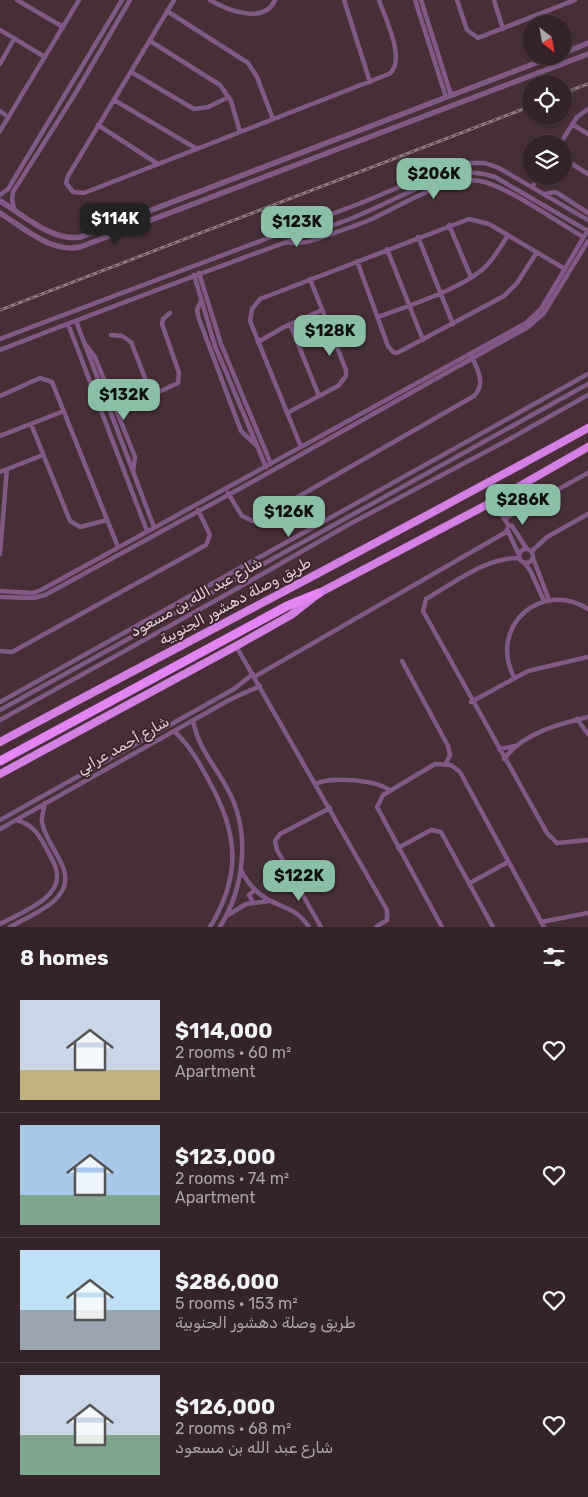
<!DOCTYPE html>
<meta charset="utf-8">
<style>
body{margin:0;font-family:Rubik,Vazirmatn,sans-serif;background:#3d2b32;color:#f1f3f6;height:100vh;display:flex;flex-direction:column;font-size:19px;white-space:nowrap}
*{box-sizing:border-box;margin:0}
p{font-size:16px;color:#aaa4a8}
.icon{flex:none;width:28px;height:28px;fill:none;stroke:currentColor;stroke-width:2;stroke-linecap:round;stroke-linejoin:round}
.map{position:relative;height:927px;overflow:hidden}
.side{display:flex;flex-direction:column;background:#35232a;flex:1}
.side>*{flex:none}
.needle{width:32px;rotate:149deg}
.tools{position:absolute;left:522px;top:15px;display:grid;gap:10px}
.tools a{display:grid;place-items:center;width:50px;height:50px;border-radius:50%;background:#35232a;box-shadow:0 1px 4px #0004,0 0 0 1px #4f4047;font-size:25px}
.price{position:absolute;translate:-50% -42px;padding:0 11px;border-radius:10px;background:#8abfa5;color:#111;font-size:16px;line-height:32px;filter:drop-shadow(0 1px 2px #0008)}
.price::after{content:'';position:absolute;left:50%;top:30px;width:15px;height:11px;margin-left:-8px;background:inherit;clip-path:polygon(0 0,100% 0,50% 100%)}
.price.on{background:#222;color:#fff}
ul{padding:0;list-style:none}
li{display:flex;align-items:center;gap:15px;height:125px;padding:0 20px}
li+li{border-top:1px solid #4f4047}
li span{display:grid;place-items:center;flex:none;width:140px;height:100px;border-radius:0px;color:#555}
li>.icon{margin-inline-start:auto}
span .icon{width:60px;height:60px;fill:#fffc;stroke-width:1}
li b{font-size:21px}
h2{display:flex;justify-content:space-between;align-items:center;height:60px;padding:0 20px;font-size:21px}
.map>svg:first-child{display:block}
</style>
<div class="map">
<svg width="588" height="927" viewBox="0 0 588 927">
<rect width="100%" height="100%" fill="#472f38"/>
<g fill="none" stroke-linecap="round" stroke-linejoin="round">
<!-- minor -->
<path stroke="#805987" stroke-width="4.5" d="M17 0 63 27
M174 0 68 176 66 183 73 192 84 193 389 74C407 61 385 18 379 0
M210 0C227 10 264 25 275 0
M344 0 370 82
M415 0 446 97
M421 0 451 95
M457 0 467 30 478 38 575 0
M494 0 503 29
M167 11 248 63 257 77 273 119
M0 30 45 57
M150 41 220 85 231 101 240 132
M0 64 14 39
M131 72 194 109 208 107 229 97
M114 100 197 149
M0 111 8 117
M572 124 588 134
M98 125 158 164
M0 131 79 0
M560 144 577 117 588 109
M564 159 588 174
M532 187 539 176
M545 194 555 192 559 194 588 213
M0 195 8 189 122 0
M14 209 12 199 13 192 75 94 130 0
M449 225 471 277
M418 237 453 324
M286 242C302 245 316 240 331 234 343 230 355 226 367 221 398 208 445 175 480 181 505 185 559 223 583 237
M387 249 423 340
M357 261 388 346 393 352 397 353 504 296 517 283 537 252
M199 273 221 344 271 464
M194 275 215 346 266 467
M201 301 197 310 199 319 241 431 257 446
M378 317C408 306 468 287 488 264 496 255 502 245 508 235
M76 321 154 527
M68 324 147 531
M290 324 319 396
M111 335 122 336 131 342 152 396
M0 339 361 203 442 169 470 163H485L499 168 588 220
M258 342 284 327 322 310
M86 345 95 357 135 457 133 472
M0 350C116 305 233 261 350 219 386 205 421 183 458 174 471 171 483 173 495 177L588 231
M0 396 40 378 52 382 118 547
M117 411 178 383 179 373 162 324 163 319 170 313
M287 413 338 386 346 376V370L310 279
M31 424 70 521 80 527 107 520
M0 436 64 411
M301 447 250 321 252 309 260 299 469 219 489 224 565 269
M0 472 43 455
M228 493 242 516 253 521 261 518 474 396C486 384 478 371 472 357
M494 501 508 525 512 526 527 549
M504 519 588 473
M507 529 519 555
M519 556a7 7 0 1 1 14 0a7 7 0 1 1-14 0Z
M532 551 547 537 588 514
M0 554 7 469
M520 558C486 557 454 583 426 599L423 611 547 833 557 843 588 840
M533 558 549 600
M524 562 531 572 544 601
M0 591 33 593 43 589 526 323 541 309 588 230
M0 597 33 598 45 595 252 482 528 327 544 313 588 241
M236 646 387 910V920L376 927
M0 651 12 652 206 545 210 535 198 510
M402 661 448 746 450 755 446 763
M254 677 508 531
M514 677C488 627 541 579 588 609
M0 702 588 374
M471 702 528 671 588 657
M0 710 588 384
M577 719 588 734
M0 720 238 588 346 526 506 441 588 395
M193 720C198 748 214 764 227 788 251 831 245 886 220 927
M174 731C190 746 199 762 209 781 238 833 242 875 210 927
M499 749 515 746
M504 759C523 733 559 724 588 717
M316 784C328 776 381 780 390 791
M0 820 234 689 253 674
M0 829 231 699 260 686
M398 848 431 830 441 832 493 927
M241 870C247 882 255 892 267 899 285 909 296 908 309 927
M470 883 508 862
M253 902 249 895 255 890
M228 915 246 904 269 901
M541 922 588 913
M0 924C19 913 60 900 57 873 56 864 50 856 46 848 39 834 32 824 16 820
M10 927C24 919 44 911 56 899 82 873 46 849 42 822 41 816 44 810 45 803
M321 927 277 850 275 841 280 834 330 808
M442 927 377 807 383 795 435 764 451 765 460 772 544 927"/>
<!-- tertiary -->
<path stroke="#805987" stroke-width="5.5" d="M564 53 588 43
M0 201C24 215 52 242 81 237L554 56
M0 213C24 228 51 253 80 247L588 54"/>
<!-- trunk -->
<path stroke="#d57ee4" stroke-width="8" d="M0 742C196 637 394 535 588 428
M0 774 236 646 291 615 319 593 494 501 588 447"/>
<!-- motorway -->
<path stroke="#e383f4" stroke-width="9" d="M0 761 287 606 319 593"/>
<!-- rail casing -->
<g stroke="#8f7b82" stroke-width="3">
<path id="rail" d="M564 93 588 84
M0 310 531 106"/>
</g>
<!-- rail -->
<use href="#rail" stroke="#3c252e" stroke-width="1" stroke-dasharray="4" stroke-linecap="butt"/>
</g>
<g text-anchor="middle" stroke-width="4" stroke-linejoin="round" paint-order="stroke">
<!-- street labels -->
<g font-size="15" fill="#e0d0d6" stroke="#3c252e">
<text transform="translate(196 597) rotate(-29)" y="5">شارع عبد الله بن مسعود</text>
<text transform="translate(235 601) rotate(-28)" y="5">طريق وصلة دهشور الجنوبية</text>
<text transform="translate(123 745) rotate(-29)" y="5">شارع أحمد عرابي</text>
</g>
</g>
</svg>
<div class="tools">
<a><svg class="needle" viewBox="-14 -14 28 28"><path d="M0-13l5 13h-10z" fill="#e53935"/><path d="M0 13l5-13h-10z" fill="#aaa4a8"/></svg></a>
<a><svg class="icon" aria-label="locate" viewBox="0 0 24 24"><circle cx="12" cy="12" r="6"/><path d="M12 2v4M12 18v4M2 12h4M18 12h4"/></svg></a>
<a><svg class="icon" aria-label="layers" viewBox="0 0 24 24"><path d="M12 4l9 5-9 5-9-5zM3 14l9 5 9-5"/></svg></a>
</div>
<b class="price" style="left:434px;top:200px">$206K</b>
<b class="price on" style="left:115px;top:245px">$114K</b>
<b class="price" style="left:297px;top:248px">$123K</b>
<b class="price" style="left:330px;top:357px">$128K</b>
<b class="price" style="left:124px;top:421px">$132K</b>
<b class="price" style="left:523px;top:526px">$286K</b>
<b class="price" style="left:289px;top:538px">$126K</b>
<b class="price" style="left:299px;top:902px">$122K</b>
</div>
<section class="side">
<h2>8 homes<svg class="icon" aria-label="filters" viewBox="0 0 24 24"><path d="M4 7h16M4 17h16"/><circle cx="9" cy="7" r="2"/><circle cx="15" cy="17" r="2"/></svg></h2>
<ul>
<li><span style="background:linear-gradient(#c9d6e8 70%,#c2b280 0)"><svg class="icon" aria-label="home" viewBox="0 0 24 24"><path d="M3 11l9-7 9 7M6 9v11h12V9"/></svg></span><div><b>$114,000</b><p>2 rooms · 60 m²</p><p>Apartment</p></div><svg class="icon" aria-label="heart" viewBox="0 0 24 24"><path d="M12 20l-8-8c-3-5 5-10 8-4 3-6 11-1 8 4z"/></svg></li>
<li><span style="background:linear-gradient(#a9c7e8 70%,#7fa58c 0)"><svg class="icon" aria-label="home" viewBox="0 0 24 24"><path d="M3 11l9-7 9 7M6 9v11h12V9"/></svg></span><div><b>$123,000</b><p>2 rooms · 74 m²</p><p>Apartment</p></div><svg class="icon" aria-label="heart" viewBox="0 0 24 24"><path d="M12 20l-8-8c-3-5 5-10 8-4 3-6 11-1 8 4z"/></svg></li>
<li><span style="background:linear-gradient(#bfe0f5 60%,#9aa5b1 0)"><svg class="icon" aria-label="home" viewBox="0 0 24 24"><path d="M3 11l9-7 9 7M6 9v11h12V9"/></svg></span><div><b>$286,000</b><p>5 rooms · 153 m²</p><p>طريق وصلة دهشور الجنوبية</p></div><svg class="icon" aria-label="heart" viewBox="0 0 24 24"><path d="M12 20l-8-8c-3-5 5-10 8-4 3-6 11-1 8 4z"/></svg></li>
<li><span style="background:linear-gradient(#c9d6e8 60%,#7fa58c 0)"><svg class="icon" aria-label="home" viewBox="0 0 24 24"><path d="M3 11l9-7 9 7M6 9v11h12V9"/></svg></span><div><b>$126,000</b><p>2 rooms · 68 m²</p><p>شارع عبد الله بن مسعود</p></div><svg class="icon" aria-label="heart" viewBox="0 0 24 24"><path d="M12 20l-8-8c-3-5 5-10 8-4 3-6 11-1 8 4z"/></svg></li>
</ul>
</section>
